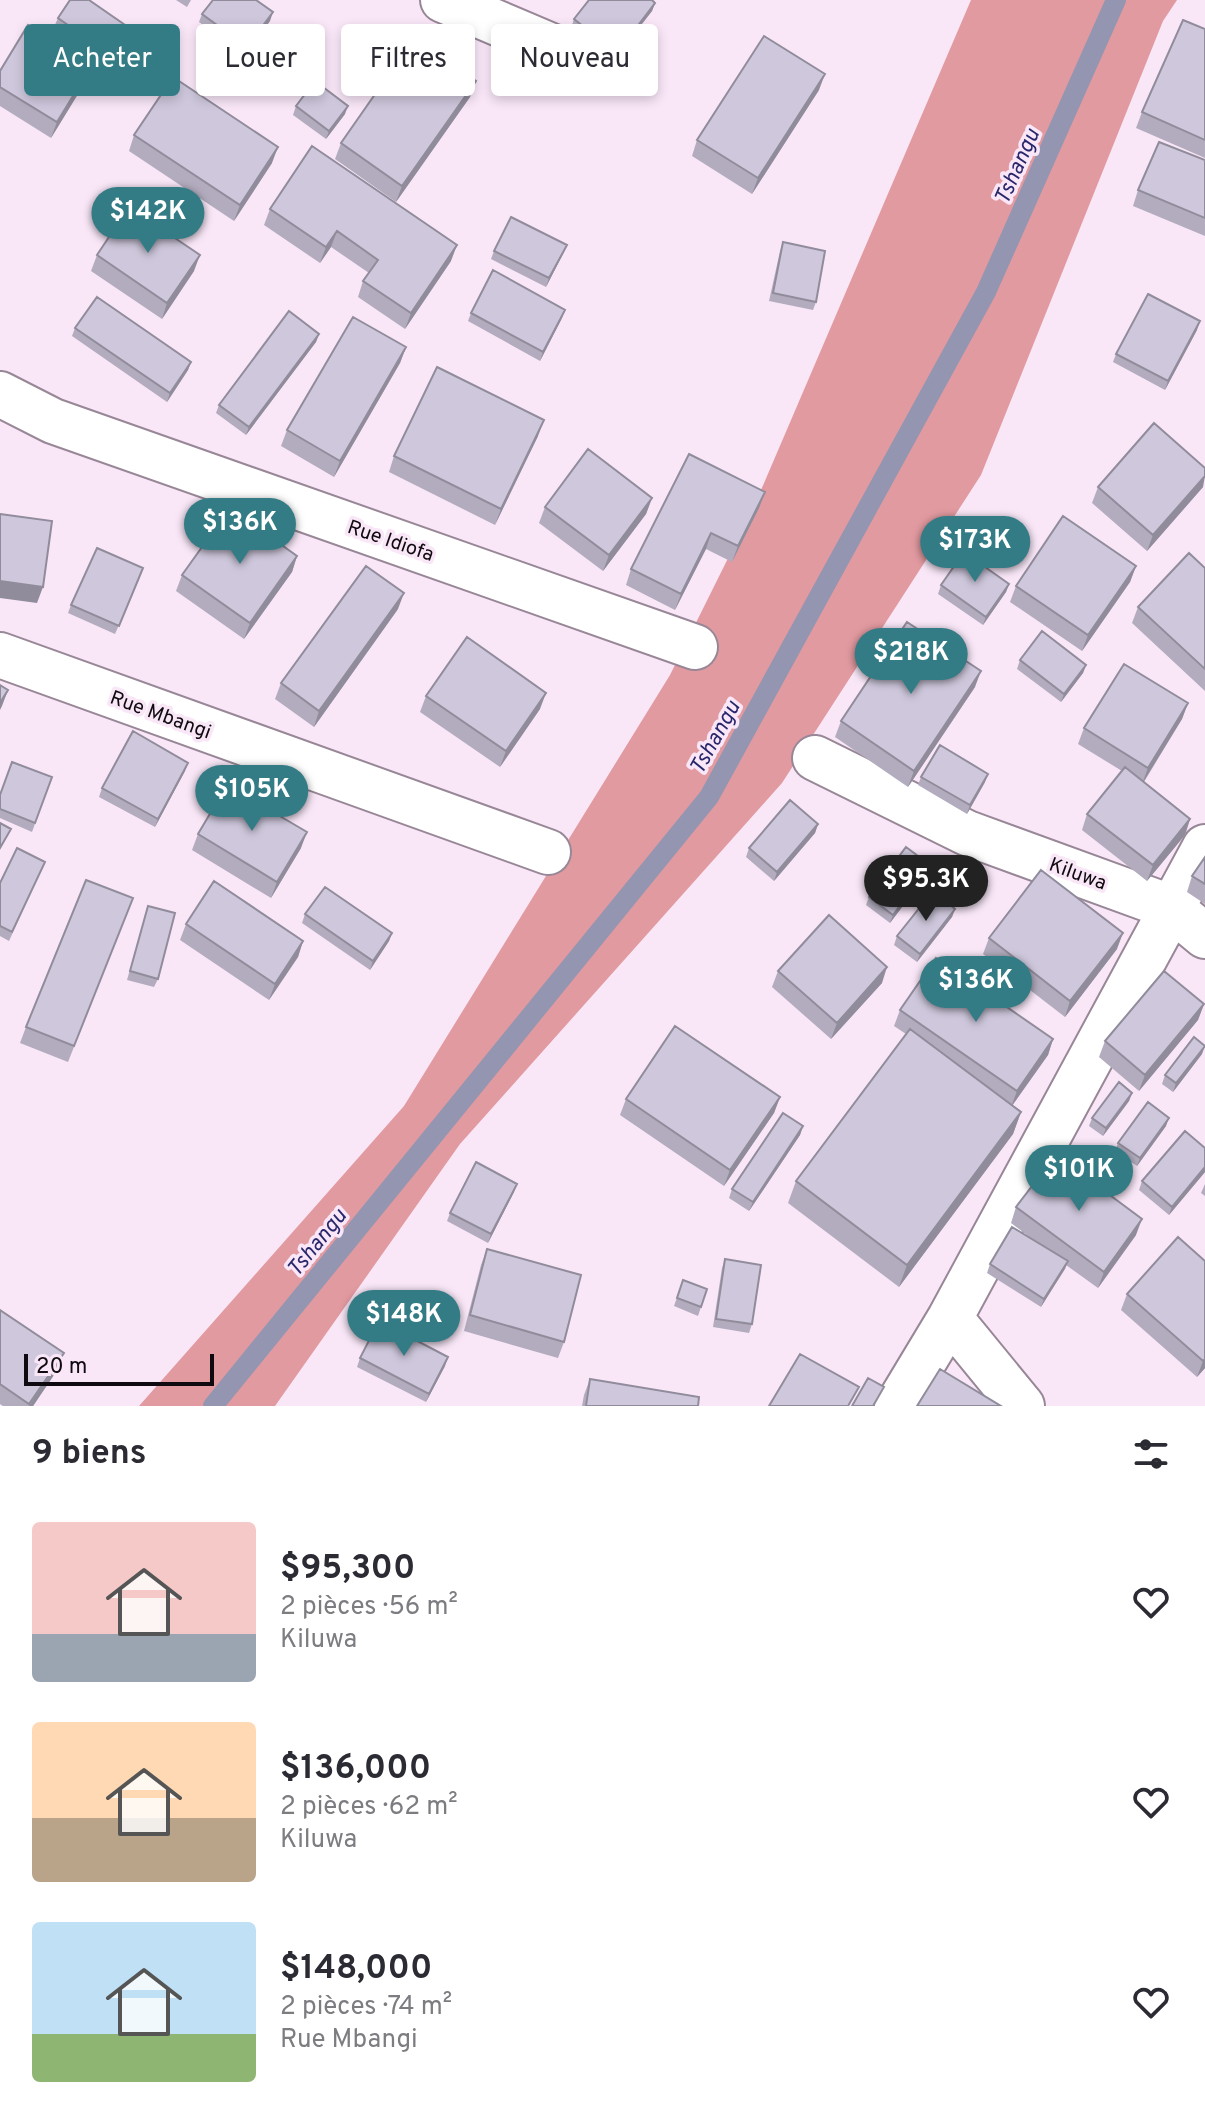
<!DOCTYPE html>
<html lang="fr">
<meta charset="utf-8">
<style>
body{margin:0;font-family:Overpass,sans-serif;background:#f2f2f3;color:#2b2b33;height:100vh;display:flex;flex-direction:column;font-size:30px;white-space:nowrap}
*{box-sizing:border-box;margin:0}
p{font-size:26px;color:#7c7c81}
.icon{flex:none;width:44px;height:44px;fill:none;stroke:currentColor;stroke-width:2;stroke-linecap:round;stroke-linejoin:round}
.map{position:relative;height:1406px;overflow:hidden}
.panel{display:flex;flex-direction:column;background:#fff;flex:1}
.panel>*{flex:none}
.top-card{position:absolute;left:24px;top:24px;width:800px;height:72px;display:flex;gap:16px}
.scale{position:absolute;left:24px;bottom:20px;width:190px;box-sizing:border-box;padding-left:8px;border:4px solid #0f0a0f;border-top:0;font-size:22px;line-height:28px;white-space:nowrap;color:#0f0a0f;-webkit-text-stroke:6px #f9e7f8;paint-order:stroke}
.price{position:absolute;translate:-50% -68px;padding:0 18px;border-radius:28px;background:#347c85;color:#fff;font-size:26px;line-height:52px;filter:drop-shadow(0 2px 4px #0008)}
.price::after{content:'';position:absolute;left:50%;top:48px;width:24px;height:18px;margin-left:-12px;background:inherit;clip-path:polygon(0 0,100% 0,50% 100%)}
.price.current{background:#222;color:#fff}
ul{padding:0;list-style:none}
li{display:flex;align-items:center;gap:24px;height:200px;padding:0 32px}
li span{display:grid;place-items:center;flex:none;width:224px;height:160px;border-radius:8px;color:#555}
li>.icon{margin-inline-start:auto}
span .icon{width:96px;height:96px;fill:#fffc;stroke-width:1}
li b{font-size:34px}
h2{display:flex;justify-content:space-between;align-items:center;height:96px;padding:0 32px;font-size:34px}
.pill{padding:0 28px;border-radius:8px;background:#fff;box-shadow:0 4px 12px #0003;font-size:28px;line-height:72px}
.pill.current{background:#347c85;color:#fff}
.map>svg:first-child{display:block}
</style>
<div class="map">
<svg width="1205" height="1406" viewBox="0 0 1205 1406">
<rect width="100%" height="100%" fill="#f9e7f8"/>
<!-- forest -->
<path fill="#e19aa0" d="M971 0H1177L1163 21 981 475 782 783 460 1144 275 1406H139L404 1106 670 675 755 504Z"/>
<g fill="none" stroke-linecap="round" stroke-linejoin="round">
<!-- stream -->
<path stroke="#9395b1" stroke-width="20" d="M213 1406 709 797 986 292 1116 0"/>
<!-- minor casing -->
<g stroke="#988797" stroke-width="48">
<path id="minor" d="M443 0 575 56
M0 394 53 421 695 647
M0 655 548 852
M815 758 967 833 1170 907 1205 936
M950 1318 1022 1406
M897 1406 950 1318 1205 847"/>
</g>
<!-- minor -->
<use href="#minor" stroke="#fff" stroke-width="44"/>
</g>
<!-- wall -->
<path fill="#b2acbe" d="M176 0H191L187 7Z
M655 3 652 11 613 61 571 28 574 19Z
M202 14 270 21 244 55 199 22Z
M58 18 161 61 142 87 54 27Z
M1205 29V158L1136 128 1142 112Z
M0 71 86 81 51 138 0 106Z
M476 81 470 97 396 202 335 159 341 143Z
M819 90 752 194 692 156 697 140Z
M296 106 345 114 326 139 293 115Z
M134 135 272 163 234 221 129 151Z
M1205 160V236L1133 206 1138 190Z
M270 209 451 261 405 329 358 297 363 281 369 273 331 247 320 263 264 225Z
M783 242 816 302 813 310 769 301 780 251Z
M567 245 546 287 491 259 494 251Z
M97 255 194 271 162 319 91 271Z
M471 313 562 318 540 361 468 321Z
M75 328 191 362 188 370 167 402 72 336Z
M1197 330 1165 390 1113 362 1116 354Z
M319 334 316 342 246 435 216 413 219 405Z
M406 347 400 363 334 477 281 446 287 430Z
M538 436 495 525 389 472 394 456Z
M1098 487H1203L1147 551 1092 503Z
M765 492 759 508 732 562 706 549 675 610 626 585 631 569Z
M652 498 646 514 603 571 539 523 545 507Z
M297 556 292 572 244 639 176 591 182 575Z
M1136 566 1130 582 1082 651 1010 602 1016 586Z
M1205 568V691L1132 623 1138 607Z
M140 577 115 634 68 613 71 605Z
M1009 584 1006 592 983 625 938 594 941 585Z
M398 609 314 727 275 699 281 683Z
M1020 660 1086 665 1083 673 1061 702 1017 669Z
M975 687 908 787 835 737 841 721Z
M426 696 540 709 500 767 420 712Z
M1188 703 1182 719 1144 782 1190 819 1185 835 1147 881 1082 830 1087 814 1122 771 1078 744 1084 728Z
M185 771 155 827 99 797 102 788Z
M52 777 32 832 0 818V795Z
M921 777 985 782 967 814 918 785Z
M818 824 815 833 774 881 746 857 749 848Z
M198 834 301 848 271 898 192 850Z
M1205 857V904L1187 892 1192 876Z
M45 862 9 941 0 936V883Z
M927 874 890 923 866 905 869 897Z
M133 898 68 1062 20 1043 26 1027Z
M148 906 158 979 154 987 127 980Z
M955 909 952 917 917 962 894 945 897 936Z
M305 914 392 933 389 941 370 970 302 923Z
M186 924 303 941 298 957 269 1000 180 940Z
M989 938 1117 949 1065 1017 983 954Z
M778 971 882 983 831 1039 772 987Z
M1204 1004 1198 1020 1139 1091 1099 1057 1105 1041Z
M900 1010 1053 1039 1048 1055 1012 1106 1021 1112 1013 1134 899 1287 788 1203 796 1181 906 1034 894 1026Z
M1202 1054 1173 1092 1162 1084 1165 1075Z
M1132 1093 1129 1101 1103 1136 1089 1126 1092 1118Z
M780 1097 774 1113 724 1186 620 1115 626 1099Z
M803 1126 800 1135 749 1211 729 1198 732 1189Z
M1166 1126 1137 1166 1115 1151 1118 1143Z
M1205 1148V1172L1169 1215 1139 1190 1142 1181Z
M1205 1184V1196L1201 1193Z
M514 1192 488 1243 447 1221 450 1213Z
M1016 1207 1136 1235 1098 1288 1066 1265 1041 1307 987 1273 990 1264 1031 1238 1011 1223Z
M1178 1237 1205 1368 1197 1377 1121 1310 1127 1294Z
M487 1249 564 1342 558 1358 464 1331 481 1265Z
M725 1259 752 1324 749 1333 713 1327 722 1268Z
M683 1280 707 1289 698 1316 674 1306Z
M0 1310 58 1369 33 1406H3L0 1404Z
M360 1358 445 1366 426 1402 357 1367Z
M590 1379 698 1406H582L584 1395Z"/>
<!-- shaded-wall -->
<path fill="#918c9b" d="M655 3 652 11 613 61 617 53Z
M273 12 270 21 244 55 247 47Z
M164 52 161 61 142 87 145 79Z
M92 65 86 81 51 138 57 122Z
M825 74 819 90 752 194 758 178Z
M476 81 470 97 396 202 402 186Z
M348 106 345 114 326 139 329 131Z
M278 147 272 163 234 221 240 205Z
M337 231 331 247 320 263 326 247Z
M457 245 451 261 405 329 411 313Z
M567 245 563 254 546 287 549 278Z
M200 255 194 271 162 319 167 303Z
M565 310 562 318 540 361 543 352Z
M1200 321 1197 330 1165 390 1168 381Z
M319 334 316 342 246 435 249 427Z
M406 347 400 363 334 477 340 461Z
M191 362 188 370 167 402 170 393Z
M544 420 538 436 495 525 501 509Z
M1205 476 1203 487 1147 551 1153 535Z
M765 492 759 508 732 562 738 546Z
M652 498 646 514 603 571 609 555Z
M711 533 706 549 675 610 681 594Z
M297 556 292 572 244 639 250 623Z
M1136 566 1130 582 1082 651 1088 635Z
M0 581 43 587 37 603 0 598Z
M1009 584 1006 592 983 625 986 617Z
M404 593 398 609 314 727 319 711Z
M1086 665 1083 673 1061 702 1064 694Z
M981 671 975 687 908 787 914 771Z
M8 690 2 706 0 710V703Z
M546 693 540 709 500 767 506 751Z
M1188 703 1182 719 1142 784 1148 768Z
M188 763 185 771 155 827 158 819Z
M988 774 985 782 967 814 970 805Z
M1190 819 1185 835 1147 881 1153 865Z
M818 824 815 833 774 881 777 872Z
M307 832 301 848 271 898 277 882Z
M930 865 927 874 890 923 893 915Z
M955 909 952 917 917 962 920 954Z
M392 933 389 941 370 970 373 961Z
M1123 933 1117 949 1065 1017 1070 1001Z
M303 941 298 957 269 1000 275 984Z
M887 967 882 983 831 1039 837 1023Z
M1204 1004 1198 1020 1139 1091 1145 1075Z
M1053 1039 1048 1055 1011 1107 1017 1091Z
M1205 1046 1202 1054 1173 1092 1176 1083Z
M1132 1093 1129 1101 1103 1136 1106 1128Z
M780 1097 774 1113 724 1186 730 1170Z
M1021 1112 1013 1134 899 1287 907 1265Z
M1169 1118 1166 1126 1137 1166 1140 1158Z
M803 1126 800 1135 749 1211 753 1202Z
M1205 1167V1172L1169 1215 1172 1207Z
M517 1184 514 1192 488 1243 491 1234Z
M1142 1219 1136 1235 1098 1288 1104 1272Z
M1068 1261 1065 1269 1041 1307 1044 1299Z
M64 1353 58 1369 33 1406H29Z
M448 1357 445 1366 426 1402 429 1394Z
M1205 1359V1368L1197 1377 1203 1361Z"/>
<!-- building -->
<path fill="#cfc8dd" stroke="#918c9b" stroke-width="2" d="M70 0H89L164 52 145 79 58 18Z
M213 0H256L273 12 247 47 202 14Z
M589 0H652L655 3 617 53 574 19Z
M1183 20 1205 29V140L1142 112Z
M28 25 92 65 57 122 0 87V71Z
M764 36 825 74 758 178 697 140Z
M415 37 476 81 402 186 341 143Z
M173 77 278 147 240 205 134 135Z
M315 81 348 106 329 131 296 106Z
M1159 142 1205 160V218L1138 190Z
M312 146 457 245 411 313 363 281 378 260 337 231 326 247 270 209Z
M129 207 200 255 167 303 97 255Z
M511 217 567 245 549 278 494 251Z
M783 242 825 251 816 302 773 293Z
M493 270 565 310 543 352 471 313Z
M1148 294 1200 321 1168 381 1116 354Z
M97 297 191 362 170 393 75 328Z
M289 311 319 334 249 427 219 405Z
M353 317 406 347 340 461 287 430Z
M437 367 544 420 501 509 394 456Z
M1154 423 1205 468V476L1153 535 1098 487Z
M588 449 652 498 609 555 545 507Z
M689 454 765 492 738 546 711 533 681 594 631 569Z
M230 508 297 556 250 623 182 575Z
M0 514 52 521 43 587 0 581Z
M1063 516 1136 566 1088 635 1016 586Z
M97 548 143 568 119 626 71 605Z
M964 552 1009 584 986 617 941 585Z
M1189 553 1205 568V669L1138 607Z
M366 566 404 593 319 711 281 683Z
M907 622 981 671 914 771 841 721Z
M1042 631 1086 665 1064 694 1020 660Z
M467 637 546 693 506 751 426 696Z
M1124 664 1188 703 1148 768 1084 728Z
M0 685 8 690 0 703Z
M133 731 188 763 158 819 102 788Z
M940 745 988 774 970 805 921 777Z
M12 762 52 777 35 823 0 809V795Z
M1125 767 1190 819 1153 865 1087 814Z
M227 785 307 832 277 882 198 834Z
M790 800 818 824 777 872 749 848Z
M0 823 11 829 0 848Z
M906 847 930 865 893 915 869 897Z
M17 848 45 862 12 932 0 926V883Z
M1205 857V884L1192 876Z
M1041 870 1123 933 1070 1001 989 938Z
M86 880 133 898 74 1046 26 1027Z
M214 881 303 941 275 984 186 924Z
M325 887 392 933 373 961 305 914Z
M933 891 955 909 920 954 897 936Z
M148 906 175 913 158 979 130 971Z
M829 915 887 967 837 1023 778 971Z
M936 958 1053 1039 1017 1091 900 1010Z
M1164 971 1204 1004 1145 1075 1105 1041Z
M675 1026 780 1097 730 1170 626 1099Z
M910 1029 1021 1112 907 1265 796 1181Z
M1194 1037 1205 1046 1176 1083 1165 1075Z
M1119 1082 1132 1093 1106 1128 1092 1118Z
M1148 1102 1169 1118 1140 1158 1118 1143Z
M783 1113 803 1126 753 1202 732 1189Z
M1185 1131 1205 1148V1167L1172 1207 1142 1181Z
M1056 1155 1142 1219 1104 1272 1016 1207Z
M476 1162 517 1184 491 1234 450 1213Z
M1012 1227 1068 1261 1044 1299 990 1264Z
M1178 1237 1205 1261V1359L1203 1361 1127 1294Z
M487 1249 581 1275 564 1342 470 1315Z
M725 1259 761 1265 752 1324 716 1319Z
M683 1280 707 1289 701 1307 677 1298Z
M0 1310 64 1353 29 1404 0 1384Z
M379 1321 448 1357 429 1394 360 1358Z
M800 1354 859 1387 848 1406H769Z
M940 1369 1001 1406H917Z
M868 1378 884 1387 873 1406H852Z
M590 1379 699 1397 698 1406H586Z"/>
<g text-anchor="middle" stroke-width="7" stroke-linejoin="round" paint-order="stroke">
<!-- street labels -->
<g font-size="20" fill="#0f0a0f" stroke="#f9e7f8">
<text transform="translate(391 540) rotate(19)" y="7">Rue Idiofa</text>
<text transform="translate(161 714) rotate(20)" y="7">Rue Mbangi</text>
<text transform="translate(1078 873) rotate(20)" y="7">Kiluwa</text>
</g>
<!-- water labels -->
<g font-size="22" font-style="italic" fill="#28276b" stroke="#f9e7f8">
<text transform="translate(1016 166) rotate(-66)" y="8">Tshangu</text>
<text transform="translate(714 737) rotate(-61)" y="8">Tshangu</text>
<text transform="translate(316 1242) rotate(-51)" y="8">Tshangu</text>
</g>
</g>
</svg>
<div class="scale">20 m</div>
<b class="price" style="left:148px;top:255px">$142K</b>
<b class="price" style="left:240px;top:566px">$136K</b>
<b class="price" style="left:975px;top:584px">$173K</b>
<b class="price" style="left:911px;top:696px">$218K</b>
<b class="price" style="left:252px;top:833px">$105K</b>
<b class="price current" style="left:926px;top:923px">$95.3K</b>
<b class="price" style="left:976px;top:1024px">$136K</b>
<b class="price" style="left:1079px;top:1213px">$101K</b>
<b class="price" style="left:404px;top:1358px">$148K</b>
<div class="top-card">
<a class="pill current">Acheter</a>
<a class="pill">Louer</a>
<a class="pill">Filtres</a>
<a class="pill">Nouveau</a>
</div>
</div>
<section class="panel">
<h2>9 biens<svg class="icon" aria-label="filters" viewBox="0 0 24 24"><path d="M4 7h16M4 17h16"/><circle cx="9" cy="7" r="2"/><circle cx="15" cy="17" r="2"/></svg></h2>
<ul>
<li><span style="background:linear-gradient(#f6c9c9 70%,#9aa5b1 0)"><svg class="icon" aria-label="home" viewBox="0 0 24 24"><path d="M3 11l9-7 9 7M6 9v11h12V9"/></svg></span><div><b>$95,300</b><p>2 pièces · 56 m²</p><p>Kiluwa</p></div><svg class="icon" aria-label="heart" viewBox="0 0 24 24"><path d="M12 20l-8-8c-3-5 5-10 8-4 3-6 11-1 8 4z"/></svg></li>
<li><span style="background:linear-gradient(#ffd9b3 60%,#b9a48a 0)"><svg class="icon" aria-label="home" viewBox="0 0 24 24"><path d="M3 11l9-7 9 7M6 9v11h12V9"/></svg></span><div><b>$136,000</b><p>2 pièces · 62 m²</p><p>Kiluwa</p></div><svg class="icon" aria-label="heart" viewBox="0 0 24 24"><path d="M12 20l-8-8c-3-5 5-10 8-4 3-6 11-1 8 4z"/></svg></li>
<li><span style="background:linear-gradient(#bfe0f5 70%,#8fb573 0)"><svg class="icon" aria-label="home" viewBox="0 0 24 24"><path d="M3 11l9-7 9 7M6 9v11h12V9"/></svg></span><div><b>$148,000</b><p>2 pièces · 74 m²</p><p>Rue Mbangi</p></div><svg class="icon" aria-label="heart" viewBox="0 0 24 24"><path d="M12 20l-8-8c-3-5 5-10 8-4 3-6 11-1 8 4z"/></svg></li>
</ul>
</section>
